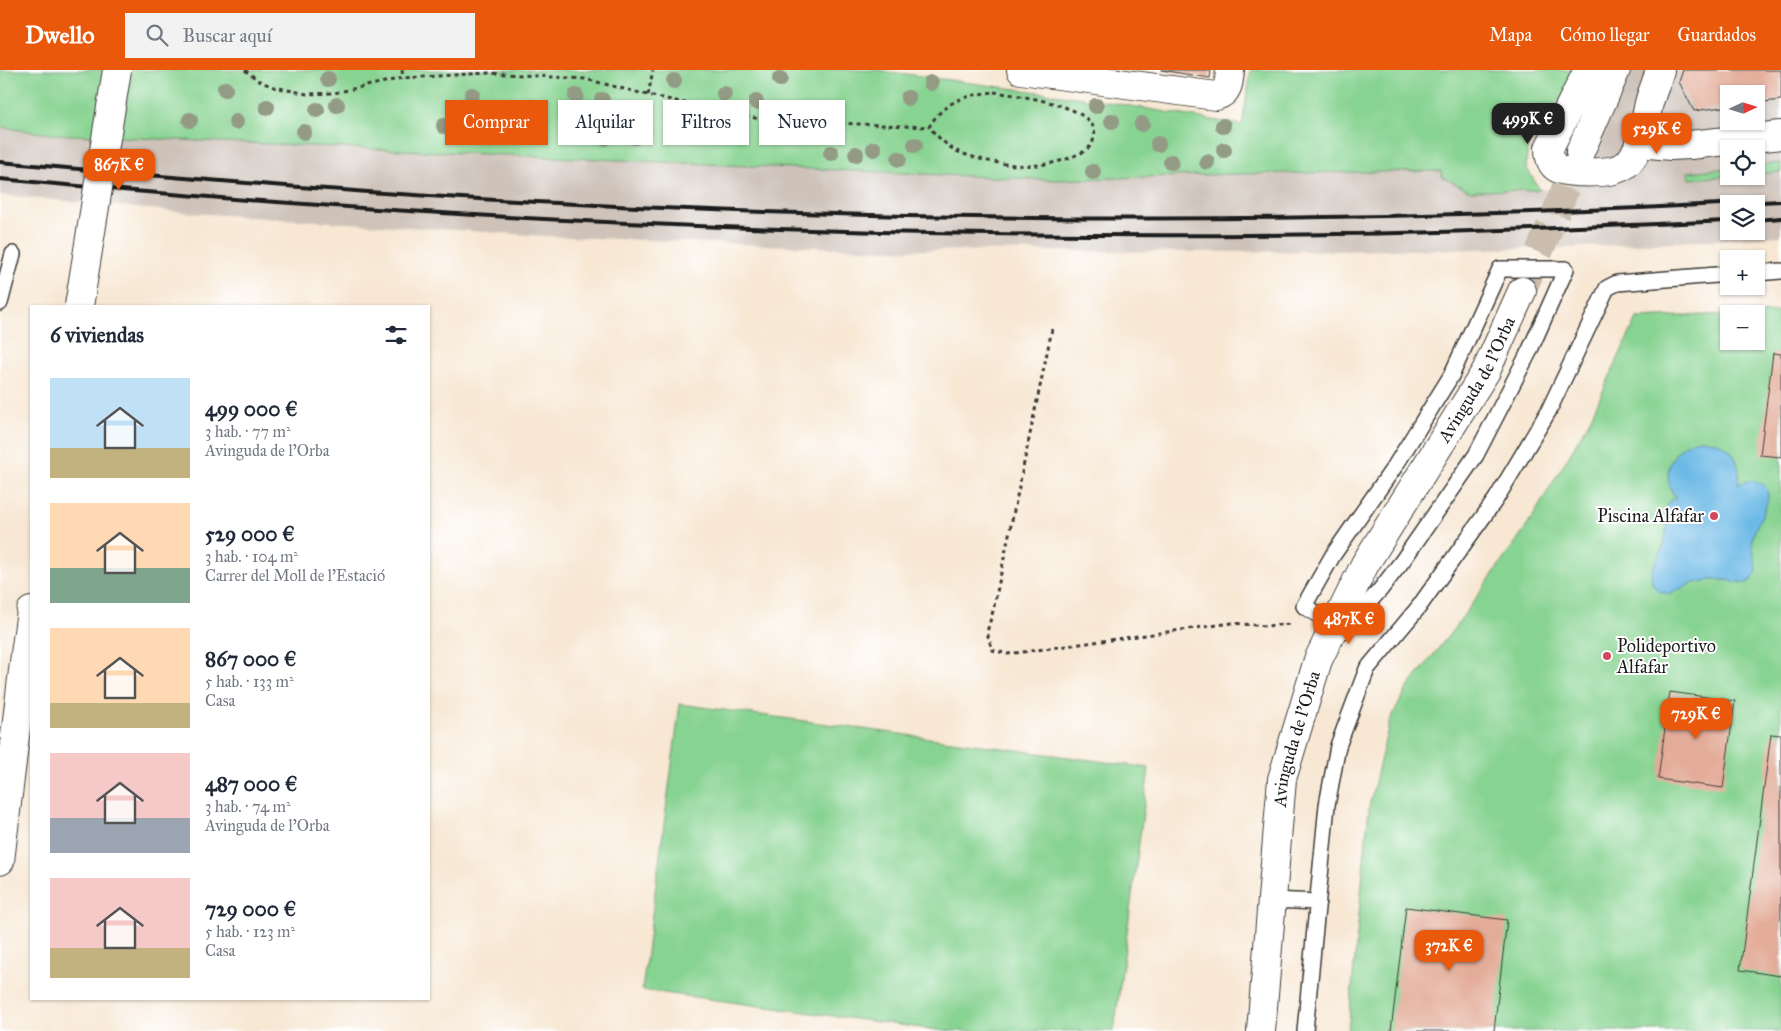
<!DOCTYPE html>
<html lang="es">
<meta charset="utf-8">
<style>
body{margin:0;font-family:"IM FELL Great Primer",serif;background:#f2f2f3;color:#1f2937;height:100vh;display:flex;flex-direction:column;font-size:19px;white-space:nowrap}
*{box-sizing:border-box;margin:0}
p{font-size:16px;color:#747a83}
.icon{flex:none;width:28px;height:28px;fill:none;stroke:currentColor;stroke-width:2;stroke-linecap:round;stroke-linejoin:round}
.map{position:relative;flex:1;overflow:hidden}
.panel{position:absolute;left:30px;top:235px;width:400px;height:695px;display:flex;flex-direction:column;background:#fff;border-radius:0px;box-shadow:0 1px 4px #0004}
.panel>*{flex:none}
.guide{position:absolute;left:445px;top:30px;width:475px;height:45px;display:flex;gap:10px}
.needle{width:32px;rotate:86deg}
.controls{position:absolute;left:1720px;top:15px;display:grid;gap:10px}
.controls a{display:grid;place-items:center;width:45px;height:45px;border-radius:0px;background:#fff;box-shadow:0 1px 4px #0004;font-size:25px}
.price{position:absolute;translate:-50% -42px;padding:0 11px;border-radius:10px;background:#ea580c;color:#fff;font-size:16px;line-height:32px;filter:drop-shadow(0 1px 2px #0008)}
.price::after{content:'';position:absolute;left:50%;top:30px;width:15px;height:11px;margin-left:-8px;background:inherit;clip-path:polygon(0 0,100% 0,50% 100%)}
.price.selected{background:#222;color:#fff}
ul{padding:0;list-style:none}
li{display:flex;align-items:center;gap:15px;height:125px;padding:0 20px}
li span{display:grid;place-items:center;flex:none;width:140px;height:100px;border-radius:0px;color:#555}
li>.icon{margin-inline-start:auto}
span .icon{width:60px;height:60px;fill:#fffc;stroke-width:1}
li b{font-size:21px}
h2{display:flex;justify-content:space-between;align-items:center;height:60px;padding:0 20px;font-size:21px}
.pill{padding:0 18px;border-radius:0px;background:#fff;box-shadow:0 1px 4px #0004;font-size:18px;line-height:45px}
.pill.selected{background:#ea580c;color:#fff}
header{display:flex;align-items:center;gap:30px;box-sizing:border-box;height:70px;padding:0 25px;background:#ea580c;color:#fff}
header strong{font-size:24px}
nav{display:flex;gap:28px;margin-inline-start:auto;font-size:18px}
.search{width:350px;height:45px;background:#f2f2f3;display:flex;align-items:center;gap:12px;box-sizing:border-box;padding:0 18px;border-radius:0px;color:#747a83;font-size:19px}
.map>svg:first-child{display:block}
</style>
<header>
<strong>Dwello</strong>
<div class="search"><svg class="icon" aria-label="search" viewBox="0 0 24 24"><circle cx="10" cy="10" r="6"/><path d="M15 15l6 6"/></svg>Buscar aquí</div>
<nav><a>Mapa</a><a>Cómo llegar</a><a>Guardados</a></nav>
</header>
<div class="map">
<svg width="1781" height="961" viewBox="0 0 1781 961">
<rect width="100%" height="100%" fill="#fff"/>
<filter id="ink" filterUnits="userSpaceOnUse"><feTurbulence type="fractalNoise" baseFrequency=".02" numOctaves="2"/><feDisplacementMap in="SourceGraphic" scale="10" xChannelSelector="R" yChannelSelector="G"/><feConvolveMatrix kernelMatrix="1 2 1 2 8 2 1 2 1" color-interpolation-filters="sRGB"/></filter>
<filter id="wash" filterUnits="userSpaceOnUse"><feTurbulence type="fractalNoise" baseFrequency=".0096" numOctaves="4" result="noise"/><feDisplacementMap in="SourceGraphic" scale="20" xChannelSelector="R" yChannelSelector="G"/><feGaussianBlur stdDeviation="1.12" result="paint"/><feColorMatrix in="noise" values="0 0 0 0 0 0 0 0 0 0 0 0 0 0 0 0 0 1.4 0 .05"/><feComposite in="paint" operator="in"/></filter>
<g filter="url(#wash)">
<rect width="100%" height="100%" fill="#f7e7d3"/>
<!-- industrial -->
<path fill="#cec2b9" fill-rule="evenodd" d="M1616 0H1781V166L1563 178 1230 182 888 180 546 166 192 143 0 125V57L49 64 1054 110 1235 104 1441 101 1470 121 1566 119ZM1729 24H1756V51H1729ZM1729 79H1756V106H1729ZM1729 134H1756V161H1729Z"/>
<!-- green -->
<path fill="#87d391" stroke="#527856" d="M0 0H876L1090 29 1242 55 1251 0H1576L1565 24 1539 55 1528 74 1526 97 1540 120 1470 121 1442 107 1441 101 1235 104 1054 110 49 64 0 57Z
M1781 93V102L1756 104V95Z
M1729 98V106H1731L1689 109 1688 102Z
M1781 242V961H1348L1369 737 1390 650 1407 619 1459 552 1529 453 1588 353 1637 248 1729 244V271H1756V244H1739Z
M680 634 1149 698 1114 961H944L642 920Z"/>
<!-- water -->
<path fill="#6cb9e6" stroke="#446a81" d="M1699 369C1727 369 1743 387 1738 415 1745 410 1752 409 1760 413 1781 424 1755 451 1753 468 1751 480 1756 490 1757 502L1752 510 1746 513 1725 510H1709L1691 514 1670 524 1658 521 1652 513 1651 503 1664 475 1667 457V435L1671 429 1676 428C1659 405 1671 376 1699 369Z"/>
<g id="blocks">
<!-- building -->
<path fill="#e3ac98" d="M1161 0H1211L1210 8Z
M1683 0H1781V30L1756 33V24H1729V36L1694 41 1679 12Z
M1773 283 1781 284V387L1760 385Z
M1670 622 1735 631 1723 718 1658 709Z
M1771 664 1781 665V906L1740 900Z
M1406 837 1507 850 1494 961H1391Z"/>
</g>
</g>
<g filter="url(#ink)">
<use href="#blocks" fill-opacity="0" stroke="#3d3a37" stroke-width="1"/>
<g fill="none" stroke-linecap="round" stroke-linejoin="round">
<!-- street-tunnel -->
<path stroke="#cbbeae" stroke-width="28" stroke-dasharray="28 14" stroke-linecap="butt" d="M1522 221 1552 152 1580 82"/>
<!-- lane casing -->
<g stroke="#3d3a37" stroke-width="18">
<path id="lane" d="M1756 203 1781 201
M0 233 13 184
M1335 555 1304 536 1333 485 1395 396 1451 306 1500 199H1566L1529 282 1476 385 1403 490 1380 520 1340 564
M1272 830 1318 832
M1305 961 1327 735 1338 676 1367 599 1418 538 1496 429 1548 342 1607 218 1617 213 1729 204"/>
</g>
<!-- street casing -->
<g stroke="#3d3a37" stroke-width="30">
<g id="street">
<path d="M1021 0 1216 26C1229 23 1229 11 1230 0"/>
<path d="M1588 0 1549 78C1549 86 1550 94 1557 98 1565 104 1604 103 1614 100 1621 98 1628 94 1632 88 1643 72 1645 51 1649 33 1652 22 1657 11 1660 0"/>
<path d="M1639 73 1671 76 1690 75 1781 65"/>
<path d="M1580 82 1616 0"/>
<path id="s1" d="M1261 961 1282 709 1318 590 1365 494 1486 301 1522 221"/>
</g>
</g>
<!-- secondary casing -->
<g stroke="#3d3a37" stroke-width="30">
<path id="secondary" d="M0 791 25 584 31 541"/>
</g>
<!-- path -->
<path stroke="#3d3a37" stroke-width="3" stroke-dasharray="4 4" stroke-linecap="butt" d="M245 0 259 11 274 17 307 24 334 23 403 8 488 3 585 9 648 25 764 50 929 57
M402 0 403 8
M994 22C1015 25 1108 36 1093 71 1091 78 1082 83 1076 85 1041 102 997 96 961 83 948 78 938 67 929 57 944 31 966 25 994 22Z
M648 25 653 0
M1052 259 993 541 987 562 992 580 1008 584 1232 553 1265 556 1291 554"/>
<!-- lane -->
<use href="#lane" stroke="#fff" stroke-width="15"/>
<!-- street -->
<use href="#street" stroke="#fff" stroke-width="28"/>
<!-- secondary -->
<use href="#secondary" stroke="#fff" stroke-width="28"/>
<!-- rail -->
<path stroke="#1c1c1c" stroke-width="4" d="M0 92C143 105 286 117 429 126 879 154 1331 156 1781 131
M0 109C444 151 891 171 1338 164 1468 163 1598 156 1729 151
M1756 150 1781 148"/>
<!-- secondary-bridge casing -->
<g stroke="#3d3a37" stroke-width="30" stroke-linecap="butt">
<path id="secondary-bridge" d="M79 236 117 0"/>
</g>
<!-- secondary-bridge -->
<use href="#secondary-bridge" stroke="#fff" stroke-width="28"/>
</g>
<!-- trees -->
<g fill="#939b85">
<circle cx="328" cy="9" r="8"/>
<circle cx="780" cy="9" r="8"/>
<circle cx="674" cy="11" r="8"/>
<circle cx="931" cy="13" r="8"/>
<circle cx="225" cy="19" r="8"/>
<circle cx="724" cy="24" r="8"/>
<circle cx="472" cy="25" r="8"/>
<circle cx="576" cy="26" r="8"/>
<circle cx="908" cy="28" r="8"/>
<circle cx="602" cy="30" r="8"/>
<circle cx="756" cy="32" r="8"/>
<circle cx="337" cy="35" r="8"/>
<circle cx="1096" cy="36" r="8"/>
<circle cx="267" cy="37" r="8"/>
<circle cx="317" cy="40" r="8"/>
<circle cx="506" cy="43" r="8"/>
<circle cx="190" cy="50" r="8"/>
<circle cx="1112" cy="51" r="8"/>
<circle cx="236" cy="52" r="8"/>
<circle cx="571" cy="52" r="8"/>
<circle cx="1142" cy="54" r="8"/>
<circle cx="687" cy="55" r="8"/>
<circle cx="444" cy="56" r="8"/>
<circle cx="1223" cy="56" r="8"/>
<circle cx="535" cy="61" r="8"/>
<circle cx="304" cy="62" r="8"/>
<circle cx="767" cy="64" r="8"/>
<circle cx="635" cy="67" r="8"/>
<circle cx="604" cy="68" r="8"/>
<circle cx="1158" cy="74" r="8"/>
<circle cx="915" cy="75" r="8"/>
<circle cx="874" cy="79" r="8"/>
<circle cx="1224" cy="80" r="8"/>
<circle cx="831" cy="83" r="8"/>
<circle cx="856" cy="84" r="8"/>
<circle cx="899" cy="89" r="8"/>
<circle cx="1171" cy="92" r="8"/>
<circle cx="1207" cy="92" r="8"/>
<circle cx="1093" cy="102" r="8"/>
</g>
</g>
<!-- markers -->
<g fill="#d1495b" stroke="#fff" stroke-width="2">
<circle cx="1714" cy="446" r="5"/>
<circle cx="1607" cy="586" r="5"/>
</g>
<g text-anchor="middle" stroke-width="4" stroke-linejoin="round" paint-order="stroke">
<!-- street labels -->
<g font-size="18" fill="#1c1c1c" stroke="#fff">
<text dy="6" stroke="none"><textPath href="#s1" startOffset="700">Avinguda de l'Orba</textPath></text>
<text dy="6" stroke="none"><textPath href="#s1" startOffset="295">Avinguda de l'Orba</textPath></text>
</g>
<!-- poi labels -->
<g font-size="18" fill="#1c1c1c" stroke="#fff" text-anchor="end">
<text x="1704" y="452">Piscina Alfafar</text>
<text x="1617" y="582" text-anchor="start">Polideportivo<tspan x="1617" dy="21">Alfafar</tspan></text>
</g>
</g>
</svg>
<div class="controls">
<a><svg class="needle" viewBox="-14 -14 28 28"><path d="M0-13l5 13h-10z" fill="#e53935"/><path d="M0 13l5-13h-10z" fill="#747a83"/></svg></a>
<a><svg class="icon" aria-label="locate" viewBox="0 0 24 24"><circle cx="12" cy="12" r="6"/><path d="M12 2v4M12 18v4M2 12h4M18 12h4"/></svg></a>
<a><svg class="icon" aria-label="layers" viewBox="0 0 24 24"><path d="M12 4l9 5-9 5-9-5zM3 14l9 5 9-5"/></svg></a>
<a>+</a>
<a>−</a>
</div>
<b class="price selected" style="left:1528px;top:75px">499K €</b>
<b class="price" style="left:1657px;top:85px">529K €</b>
<b class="price" style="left:119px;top:121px">867K €</b>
<b class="price" style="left:1349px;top:575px">487K €</b>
<b class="price" style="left:1696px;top:670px">729K €</b>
<b class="price" style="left:1449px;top:902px">372K €</b>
<div class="guide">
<a class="pill selected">Comprar</a>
<a class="pill">Alquilar</a>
<a class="pill">Filtros</a>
<a class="pill">Nuevo</a>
</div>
<section class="panel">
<h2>6 viviendas<svg class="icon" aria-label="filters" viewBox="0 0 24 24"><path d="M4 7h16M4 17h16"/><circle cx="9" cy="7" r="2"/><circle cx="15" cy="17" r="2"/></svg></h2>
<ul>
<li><span style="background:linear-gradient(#bfe0f5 70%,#c2b280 0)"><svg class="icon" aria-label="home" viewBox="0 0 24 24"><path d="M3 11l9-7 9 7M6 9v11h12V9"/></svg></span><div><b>499 000 €</b><p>3 hab. · 77 m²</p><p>Avinguda de l'Orba</p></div></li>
<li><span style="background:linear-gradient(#ffd9b3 65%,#7fa58c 0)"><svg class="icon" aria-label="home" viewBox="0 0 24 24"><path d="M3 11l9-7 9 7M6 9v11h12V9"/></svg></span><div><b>529 000 €</b><p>3 hab. · 104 m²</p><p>Carrer del Moll de l'Estació</p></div></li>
<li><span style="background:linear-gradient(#ffd9b3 75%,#c2b280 0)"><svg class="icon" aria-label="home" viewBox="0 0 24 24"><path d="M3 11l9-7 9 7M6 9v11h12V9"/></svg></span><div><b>867 000 €</b><p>5 hab. · 133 m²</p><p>Casa</p></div></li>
<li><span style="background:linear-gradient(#f6c9c9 65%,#9aa5b1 0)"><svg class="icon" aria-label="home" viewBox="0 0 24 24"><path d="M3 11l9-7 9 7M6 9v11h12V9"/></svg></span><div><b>487 000 €</b><p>3 hab. · 74 m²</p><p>Avinguda de l'Orba</p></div></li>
<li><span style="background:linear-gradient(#f6c9c9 70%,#c2b280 0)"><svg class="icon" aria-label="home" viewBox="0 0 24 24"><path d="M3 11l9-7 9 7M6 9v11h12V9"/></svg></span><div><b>729 000 €</b><p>5 hab. · 123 m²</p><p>Casa</p></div></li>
</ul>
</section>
</div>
